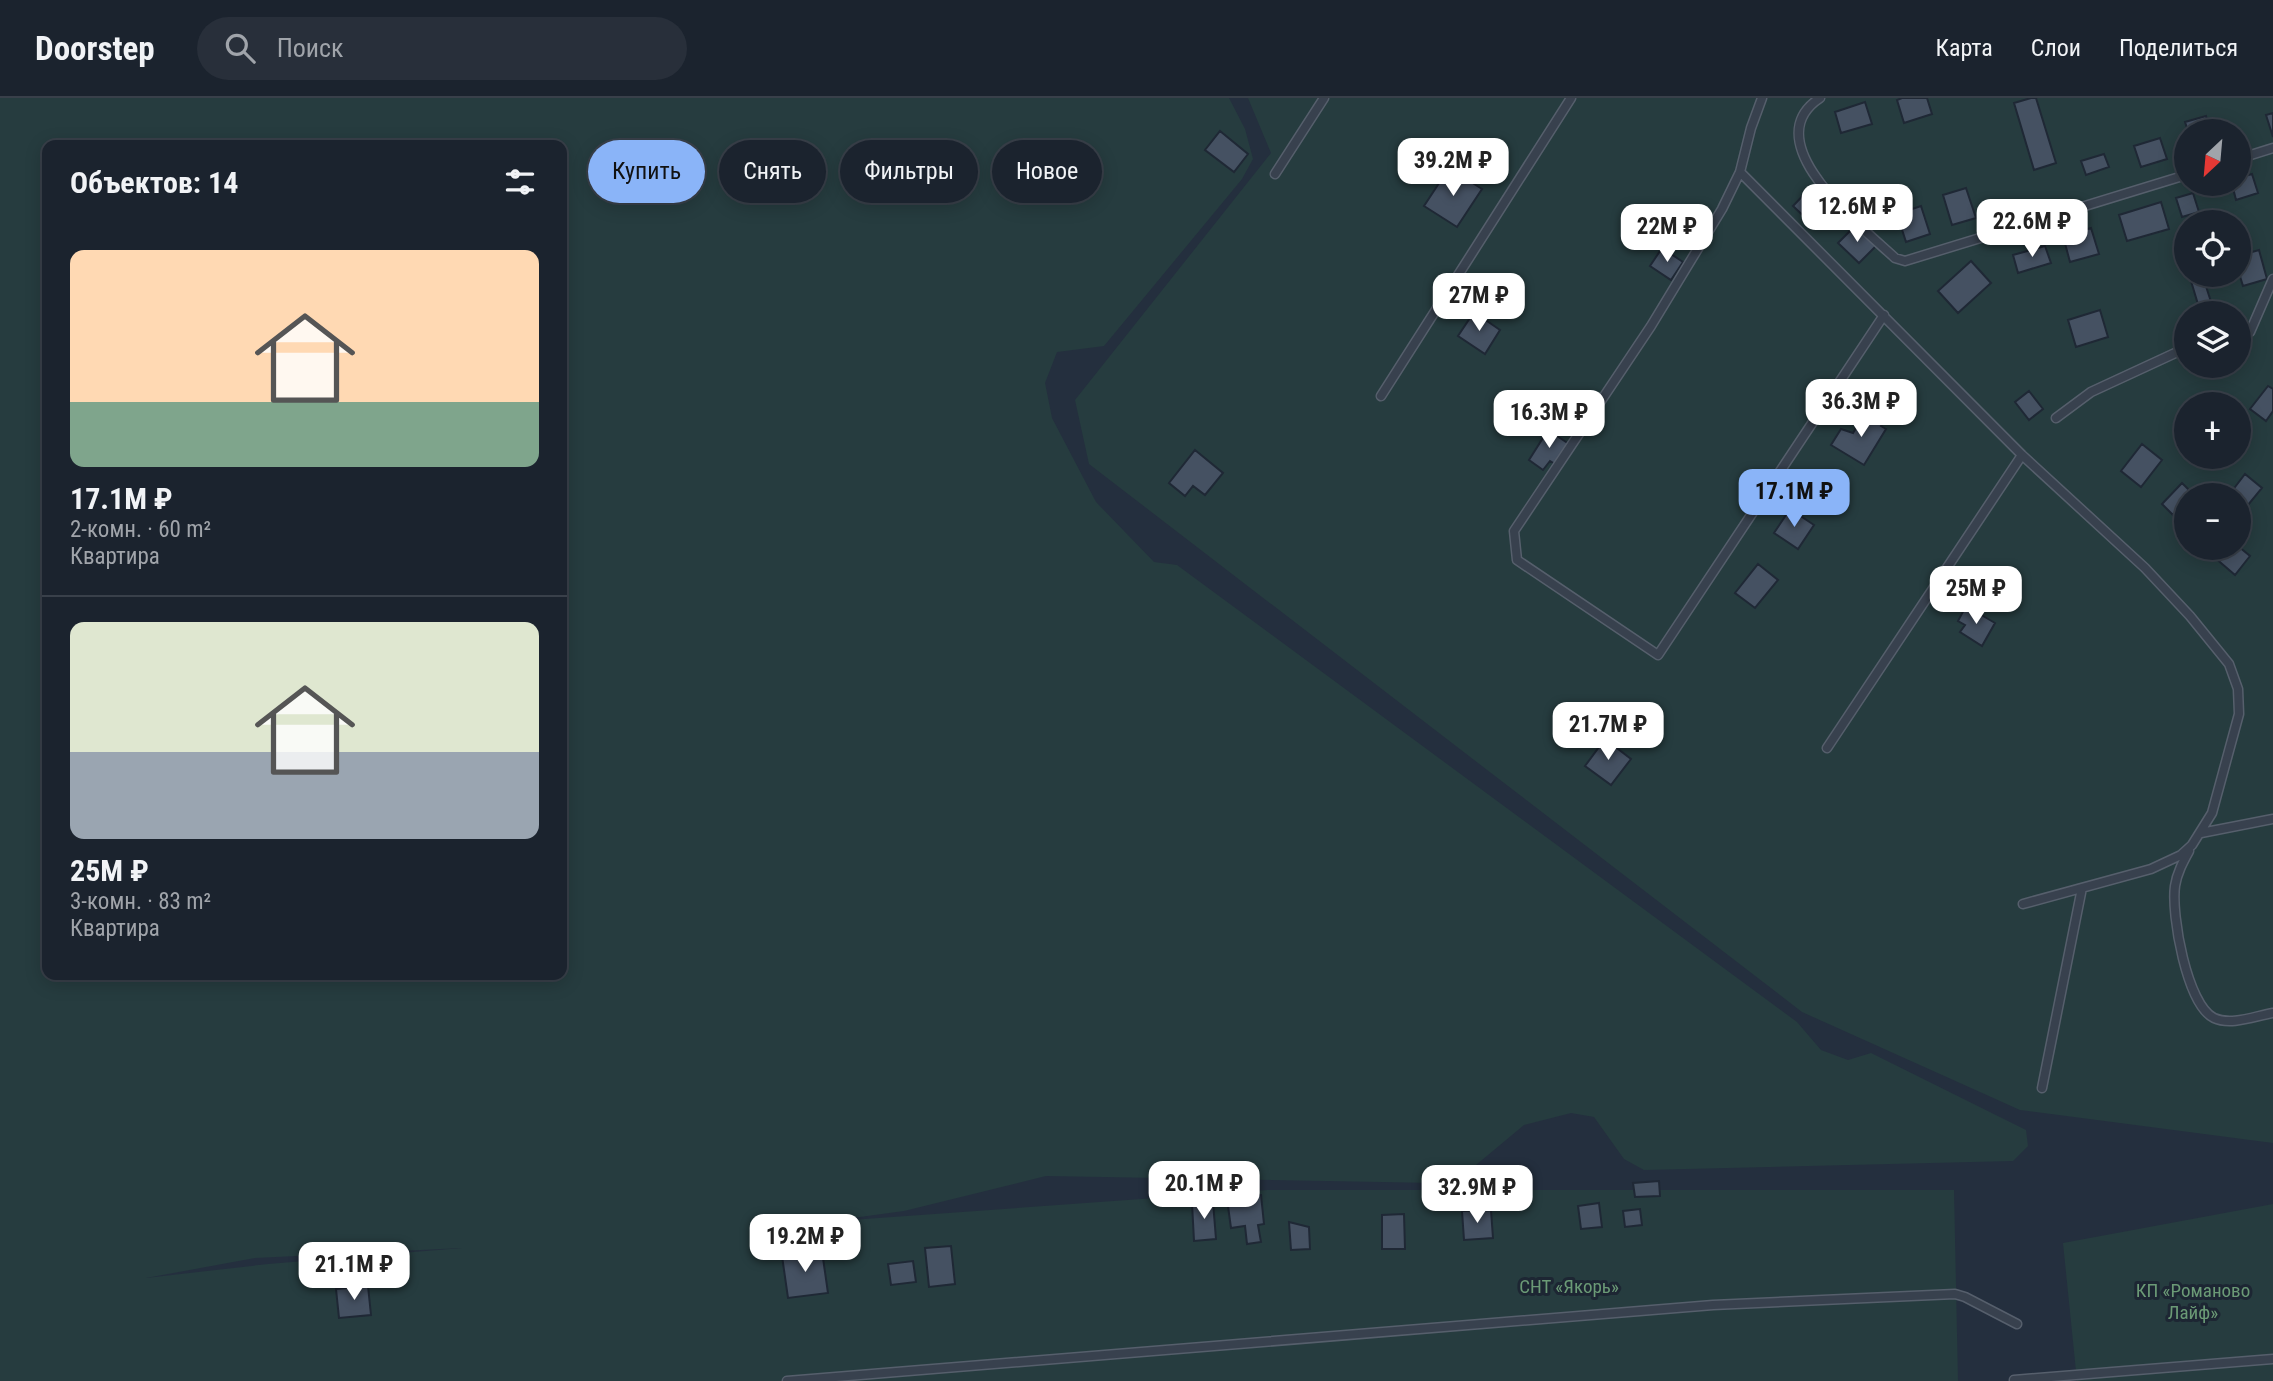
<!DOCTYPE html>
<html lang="ru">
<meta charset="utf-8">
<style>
body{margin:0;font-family:"Roboto Condensed",sans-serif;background:#282f3a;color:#f1f3f6;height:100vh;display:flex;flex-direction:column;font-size:26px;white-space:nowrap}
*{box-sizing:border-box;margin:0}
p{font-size:23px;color:#a0a4aa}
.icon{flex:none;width:38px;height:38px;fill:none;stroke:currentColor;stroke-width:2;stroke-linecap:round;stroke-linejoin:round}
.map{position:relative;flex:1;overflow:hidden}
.side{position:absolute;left:42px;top:42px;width:525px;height:840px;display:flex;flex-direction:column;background:#1b232e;border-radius:14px;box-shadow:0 4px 18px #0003,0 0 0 2px #39404a}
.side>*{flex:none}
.hud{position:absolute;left:588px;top:42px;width:665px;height:63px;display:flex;gap:14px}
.needle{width:46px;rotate:206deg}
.buttons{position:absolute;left:2174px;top:21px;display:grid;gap:14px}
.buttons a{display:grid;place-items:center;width:77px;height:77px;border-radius:50%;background:#1b232e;box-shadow:0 4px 18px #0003,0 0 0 2px #39404a;font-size:35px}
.price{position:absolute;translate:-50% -60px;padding:0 16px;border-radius:14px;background:#fff;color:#222;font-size:23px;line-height:46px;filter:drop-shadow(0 2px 4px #0008)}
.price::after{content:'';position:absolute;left:50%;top:42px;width:21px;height:16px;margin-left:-10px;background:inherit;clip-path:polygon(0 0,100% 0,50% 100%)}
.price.on{background:#8ab4f8;color:#111}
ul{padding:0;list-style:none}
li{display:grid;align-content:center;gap:14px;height:371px;padding:0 28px}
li+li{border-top:2px solid #39404a}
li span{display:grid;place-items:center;height:217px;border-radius:14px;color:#555}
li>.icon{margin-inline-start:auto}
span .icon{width:126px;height:126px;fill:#fffc;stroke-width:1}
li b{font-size:30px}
h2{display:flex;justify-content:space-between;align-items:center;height:84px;padding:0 28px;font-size:30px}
.chip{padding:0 24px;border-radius:32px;background:#1b232e;box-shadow:0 4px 18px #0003,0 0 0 2px #39404a;font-size:24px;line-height:63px}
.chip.on{background:#8ab4f8;color:#111}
header{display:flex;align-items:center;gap:42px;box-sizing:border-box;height:98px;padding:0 35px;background:#1b232e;border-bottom:2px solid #39404a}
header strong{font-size:33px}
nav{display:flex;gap:38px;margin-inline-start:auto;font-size:24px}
.search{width:490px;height:63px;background:#282f3a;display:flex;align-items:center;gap:18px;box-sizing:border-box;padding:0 24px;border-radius:38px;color:#a0a4aa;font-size:26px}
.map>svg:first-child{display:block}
</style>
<header>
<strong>Doorstep</strong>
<div class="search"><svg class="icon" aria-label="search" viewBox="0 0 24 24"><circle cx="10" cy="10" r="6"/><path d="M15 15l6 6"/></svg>Поиск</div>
<nav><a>Карта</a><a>Слои</a><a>Поделиться</a></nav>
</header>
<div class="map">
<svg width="2273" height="1283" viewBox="0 0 2273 1283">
<rect width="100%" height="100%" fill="#242f3e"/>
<!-- green -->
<path fill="#263c3f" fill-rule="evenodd" d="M0 0H1229L1245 31 1253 61 1242 81 1104 248 1057 254 1045 285 1052 320 1096 404 1154 464 1177 467 1797 924 1821 952 1848 962 1871 955 2026 1032 2028 1048 2013 1063 1644 1072 1624 1061 1594 1019 1571 1015 1524 1027 1470 1072 1436 1085 1046 1078 904 1113 823 1124 1267 1092H1954L1958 1283H0ZM47 47H562V877H47ZM462 1150 268 1166 146 1180 255 1160Z
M1248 0H2273V1045L2020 1012 1802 914 1089 366 1075 302 1271 55ZM2186 33H2238V86H2186ZM2186 124H2238V177H2186ZM2186 215H2238V268H2186ZM2186 306H2238V359H2186ZM2186 397H2238V450H2186Z
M2273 1106V1283H2077L2063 1145Z"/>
<!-- building -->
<path fill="#455162" stroke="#1f2835" stroke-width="2" d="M1902 0H1927L1932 16 1904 25 1897 2Z
M2031 0H2036L2056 65 2034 72 2014 5Z
M1865 4 1872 26 1841 35 1835 14Z
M2273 15V39L2266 17Z
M2206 18 2210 33H2188L2185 24Z
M1220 33 1248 56 1234 74 1205 52Z
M2160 40 2167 61 2141 69 2134 48Z
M2104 56 2109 69 2086 77 2081 63Z
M1449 70 1482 91 1457 129 1424 108Z
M2252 76 2258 95 2236 102 2232 86H2238V80Z
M1810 90 1829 110 1813 127 1793 108Z
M1966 90 1976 120 1952 127 1943 97Z
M2193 95 2199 114 2182 119 2176 100Z
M2161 104 2169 131 2127 143 2119 117Z
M1921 108 1930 136 1906 144 1897 116Z
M1856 127 1876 148 1859 165 1838 145Z
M2091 130 2099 156 2070 164 2063 138Z
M2045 148 2051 165 2018 175 2013 157Z
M1662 150 1683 164 1671 182 1650 168Z
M2259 152 2267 181 2243 188 2238 172V158Z
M1971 163 1991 185 1958 215 1938 193Z
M2203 179 2213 210 2200 213 2191 183Z
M2100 212 2108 239 2076 249 2068 222Z
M1474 214 1500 232 1485 256 1458 238Z
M2268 288 2273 291V313L2266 323 2250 311Z
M2029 293 2043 311 2029 322 2015 304Z
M1875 316 1885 322 1881 328 1886 331 1864 367 1831 347 1841 331 1853 335 1863 318 1871 323Z
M1548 332 1569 346 1555 366 1550 363 1543 372 1529 362Z
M2142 346 2162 362 2141 389 2121 373Z
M1195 352 1223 375 1205 397 1193 388 1185 398 1169 385Z
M2245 376 2262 390 2248 407 2232 393Z
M2182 385 2193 396 2186 397V403L2173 417 2162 406Z
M1790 411 1814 427 1798 451 1774 435Z
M2238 448 2250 458 2235 477 2214 459 2222 450Z
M1758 466 1778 482 1755 510 1735 495Z
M1966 508 1995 525 1982 548 1960 534 1965 527 1958 523Z
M1605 641 1631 661 1611 687 1585 668Z
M1659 1083 1660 1098 1635 1099 1633 1085Z
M1261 1097 1264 1126 1258 1127 1261 1144 1247 1146 1245 1128 1231 1130 1227 1101Z
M1213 1104 1216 1141 1194 1143 1192 1105Z
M1599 1105 1602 1129 1581 1131 1578 1108Z
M1640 1111 1642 1127 1625 1129 1623 1113Z
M1491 1112 1493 1140 1464 1142 1462 1113Z
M1404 1116 1405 1151H1382V1117Z
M1289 1124 1309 1129 1310 1151 1291 1152Z
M951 1148 955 1186 929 1189 925 1150Z
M822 1153 828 1195 788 1200 782 1158Z
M913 1163 916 1184 891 1187 888 1166Z
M368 1188 371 1217 339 1220 336 1191Z"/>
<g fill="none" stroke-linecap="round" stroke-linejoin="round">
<!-- lane casing -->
<g stroke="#565f6c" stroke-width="11">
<path id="lane" d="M1762 0 1751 30 1740 74 1722 111 1651 228 1514 433 1517 462 1658 557 1884 217
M1820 0C1753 44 1863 130 1895 160L1905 163 2186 77
M2238 61 2273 50
M1740 74 2022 357 2145 470 2190 518 2229 566 2238 591 2239 616 2212 715 2192 747 2181 757 2151 771 2023 806
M1275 76 1324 0
M2238 236 2250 234 2273 181
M1381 298 1571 0
M2056 320 2091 294 2186 250
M1827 650 2022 357
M2201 735 2273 721
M2189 753C2183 764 2177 775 2175 788 2171 817 2187 907 2214 920 2231 928 2255 918 2273 915
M2042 990 2082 790
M2014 1282 2273 1261
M787 1283 1713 1207 1955 1196 1965 1199 2017 1226"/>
</g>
<!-- lane -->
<use href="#lane" stroke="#38414e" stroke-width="8"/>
</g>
<g text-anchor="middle" stroke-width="6" stroke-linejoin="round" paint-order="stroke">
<!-- park labels -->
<g font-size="19" fill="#6b9a76" stroke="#1d2633">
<text x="1569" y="1195">СНТ «Якорь»</text>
<text x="2193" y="1199">КП «Романово<tspan x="2193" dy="22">Лайф»</tspan></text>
</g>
</g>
</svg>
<div class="buttons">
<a><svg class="needle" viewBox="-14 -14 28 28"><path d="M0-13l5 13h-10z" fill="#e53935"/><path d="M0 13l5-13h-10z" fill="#a0a4aa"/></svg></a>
<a><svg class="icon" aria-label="locate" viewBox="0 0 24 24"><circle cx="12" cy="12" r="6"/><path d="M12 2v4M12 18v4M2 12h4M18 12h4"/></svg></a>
<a><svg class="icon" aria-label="layers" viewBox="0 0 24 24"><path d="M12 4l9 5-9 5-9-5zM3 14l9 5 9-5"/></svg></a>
<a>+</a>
<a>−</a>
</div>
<b class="price" style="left:1453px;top:100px">39.2M ₽</b>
<b class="price" style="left:1857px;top:146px">12.6M ₽</b>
<b class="price" style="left:2032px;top:161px">22.6M ₽</b>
<b class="price" style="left:1667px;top:166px">22M ₽</b>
<b class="price" style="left:1479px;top:235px">27M ₽</b>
<b class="price" style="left:1861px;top:341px">36.3M ₽</b>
<b class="price" style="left:1549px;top:352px">16.3M ₽</b>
<b class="price on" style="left:1794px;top:431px">17.1M ₽</b>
<b class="price" style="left:1976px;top:528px">25M ₽</b>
<b class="price" style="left:1608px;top:664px">21.7M ₽</b>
<b class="price" style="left:1204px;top:1123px">20.1M ₽</b>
<b class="price" style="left:1477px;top:1127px">32.9M ₽</b>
<b class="price" style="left:805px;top:1176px">19.2M ₽</b>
<b class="price" style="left:354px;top:1204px">21.1M ₽</b>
<div class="hud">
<a class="chip on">Купить</a>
<a class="chip">Снять</a>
<a class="chip">Фильтры</a>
<a class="chip">Новое</a>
</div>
<section class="side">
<h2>Объектов: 14<svg class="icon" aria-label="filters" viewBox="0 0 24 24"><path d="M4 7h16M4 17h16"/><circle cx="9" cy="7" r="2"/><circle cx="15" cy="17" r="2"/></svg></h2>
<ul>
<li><span style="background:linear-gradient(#ffd9b3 70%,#7fa58c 0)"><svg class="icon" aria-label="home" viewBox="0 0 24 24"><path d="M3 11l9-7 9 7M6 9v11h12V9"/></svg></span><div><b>17.1M ₽</b><p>2-комн. · 60 m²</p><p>Квартира</p></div></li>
<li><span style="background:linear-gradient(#dfe7d0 60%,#9aa5b1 0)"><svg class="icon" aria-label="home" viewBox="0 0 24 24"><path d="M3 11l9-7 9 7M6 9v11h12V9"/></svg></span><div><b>25M ₽</b><p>3-комн. · 83 m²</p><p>Квартира</p></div></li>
</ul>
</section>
</div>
